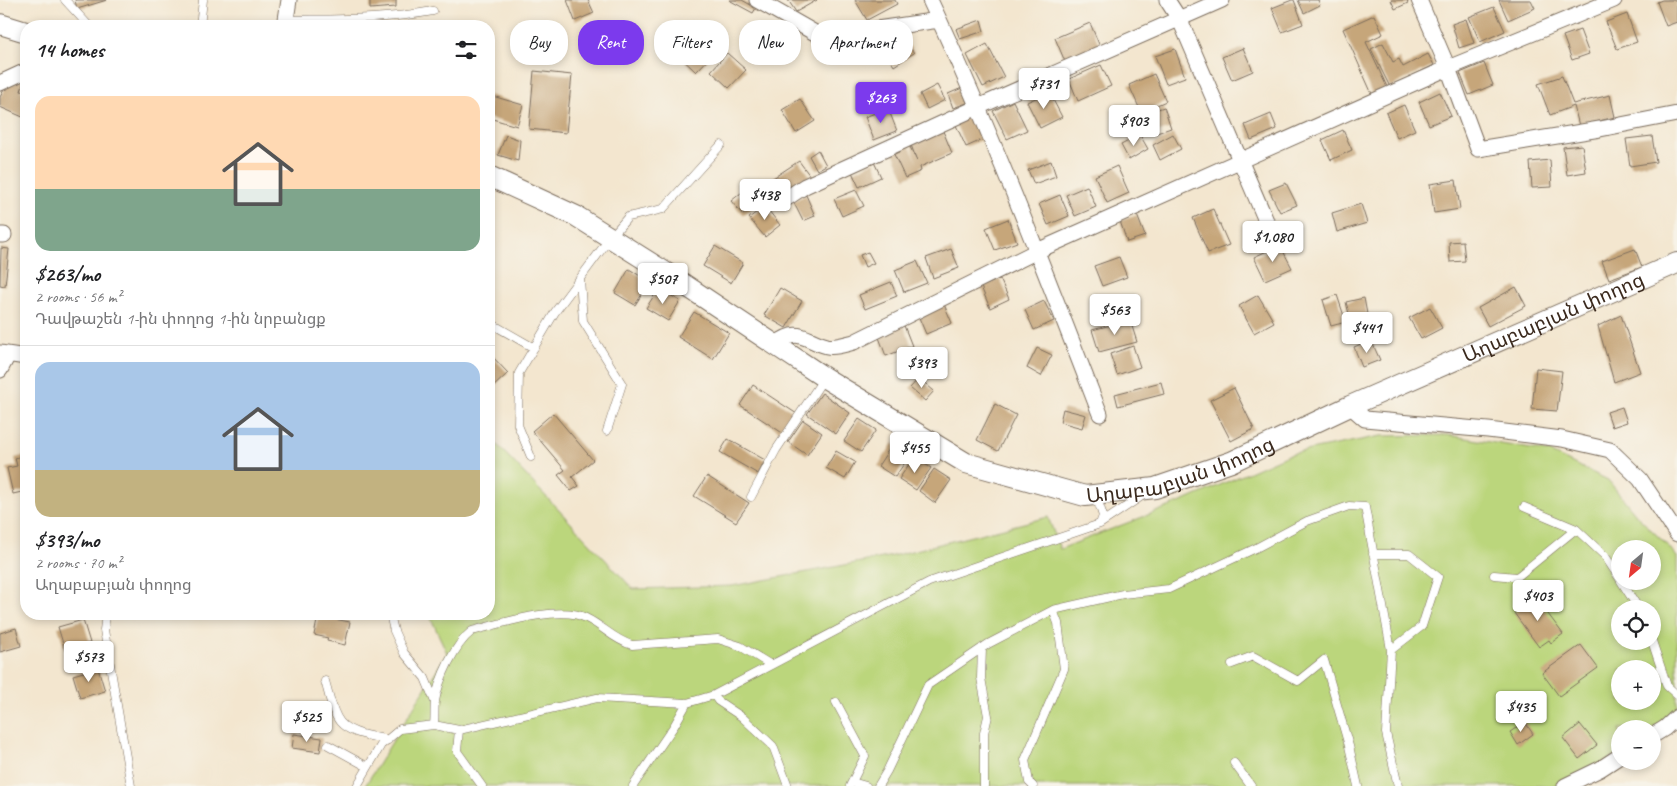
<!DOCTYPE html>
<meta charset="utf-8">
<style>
body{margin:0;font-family:Caveat,"Noto Sans Armenian",sans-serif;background:#f6f6f6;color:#202124;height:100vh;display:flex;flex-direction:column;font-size:19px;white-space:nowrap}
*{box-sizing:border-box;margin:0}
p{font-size:16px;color:#757577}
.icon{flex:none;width:28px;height:28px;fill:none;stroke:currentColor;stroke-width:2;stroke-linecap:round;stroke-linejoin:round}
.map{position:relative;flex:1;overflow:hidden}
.drawer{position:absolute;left:20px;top:20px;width:475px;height:600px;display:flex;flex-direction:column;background:#fff;border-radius:20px;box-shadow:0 2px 8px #0003}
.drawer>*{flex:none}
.guide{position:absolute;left:510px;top:20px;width:475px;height:45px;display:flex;gap:10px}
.needle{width:32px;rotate:209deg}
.buttons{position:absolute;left:1611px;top:540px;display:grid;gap:10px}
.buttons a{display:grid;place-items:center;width:50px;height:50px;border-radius:50%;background:#fff;box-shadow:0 2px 8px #0003;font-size:25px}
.price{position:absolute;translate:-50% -42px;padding:0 11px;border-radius:5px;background:#fff;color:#222;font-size:16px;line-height:32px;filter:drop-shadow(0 1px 2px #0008)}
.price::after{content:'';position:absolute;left:50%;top:30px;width:15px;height:11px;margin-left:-8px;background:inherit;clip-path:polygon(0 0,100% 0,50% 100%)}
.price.selected{background:#7c3aed;color:#fff}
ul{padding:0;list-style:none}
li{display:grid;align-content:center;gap:10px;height:265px;padding:0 15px}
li+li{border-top:1px solid #e0e0e0}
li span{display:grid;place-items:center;height:155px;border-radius:15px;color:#555}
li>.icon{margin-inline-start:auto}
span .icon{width:90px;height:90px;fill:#fffc;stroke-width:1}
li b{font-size:21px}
h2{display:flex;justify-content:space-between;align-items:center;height:60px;padding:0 15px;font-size:21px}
.tag{padding:0 18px;border-radius:20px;background:#fff;box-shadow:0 2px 8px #0003;font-size:18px;line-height:45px}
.tag.selected{background:#7c3aed;color:#fff}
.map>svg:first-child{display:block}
</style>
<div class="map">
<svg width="1677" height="786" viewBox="0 0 1677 786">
<rect width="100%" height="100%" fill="#f7f3e8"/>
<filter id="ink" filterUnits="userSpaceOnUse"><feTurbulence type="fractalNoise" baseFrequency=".02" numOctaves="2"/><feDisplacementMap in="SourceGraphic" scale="10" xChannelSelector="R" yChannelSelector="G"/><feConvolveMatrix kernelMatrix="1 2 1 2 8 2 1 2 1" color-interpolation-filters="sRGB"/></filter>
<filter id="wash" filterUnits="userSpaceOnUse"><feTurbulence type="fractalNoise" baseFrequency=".0096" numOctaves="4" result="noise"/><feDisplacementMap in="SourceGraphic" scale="20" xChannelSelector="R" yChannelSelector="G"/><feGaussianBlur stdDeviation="1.12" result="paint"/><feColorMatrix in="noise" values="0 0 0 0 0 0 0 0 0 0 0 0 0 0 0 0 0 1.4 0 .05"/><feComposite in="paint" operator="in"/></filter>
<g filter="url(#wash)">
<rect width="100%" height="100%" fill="#f3e6cf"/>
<!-- green -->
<path fill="#bbd67b" stroke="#7b804c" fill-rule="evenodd" d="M1448 435 1549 452 1608 480 1638 517 1669 547 1677 557V714L1652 729H1620V753L1563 786H365L447 653 429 614H489V436L633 589 732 586 888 557 1048 517 1060 549 1184 501 1290 454 1381 436ZM1620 549H1652V581H1620ZM1620 609H1652V641H1620ZM1620 669H1652V701H1620Z"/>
<g id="blocks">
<!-- building -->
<path fill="#c6a67a" d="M75 0H107L77 9Z
M370 0H396V7L370 9Z
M567 0H588L594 13 575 21Z
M729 0H742L756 8 753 13Z
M788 0H817L796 12Z
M855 0H895L897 4 867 20Z
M1292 0H1294L1303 24 1282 32 1272 8Z
M1298 0H1318L1320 5 1304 13Z
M1391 0H1407L1408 3 1395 9Z
M1499 0H1531L1535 8 1508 20Z
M1662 0H1677V22L1666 26 1657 2Z
M1494 7 1505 31 1480 42 1469 17Z
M1627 14 1637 42 1617 49 1606 22Z
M1374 15 1383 34 1366 42 1387 87 1372 94 1343 29Z
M1466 19 1474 43 1459 48 1452 24Z
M981 20 984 31 960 39 956 29Z
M1090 23 1101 49 1066 64 1055 38Z
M1580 30 1589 54 1572 60 1563 36Z
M696 32 717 50 696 72 676 53Z
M899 32 914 53 894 66 880 44Z
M1383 43 1393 62 1399 59 1403 67 1428 54 1434 65 1390 87 1371 49Z
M987 44 1004 77 983 87 967 55Z
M1243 48 1253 71 1232 80 1222 57Z
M1175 49 1185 77 1166 84 1155 56Z
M727 53 746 70 729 88 711 71Z
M1484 63 1493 85 1469 95 1460 73Z
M1101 65 1111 86 1078 101 1069 79Z
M534 71 572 75 566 133 529 129Z
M1154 74 1166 101 1141 112 1129 85Z
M1562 76 1573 104 1610 95 1615 117 1579 126 1574 106 1550 115 1538 84Z
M25 79 21 91 26 92V116L25 118 0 107V97L6 86Z
M937 85 945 100 927 109 920 94Z
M962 88 967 103 953 108 948 94Z
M1049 92 1062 117 1040 128 1027 102Z
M1440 92 1451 116 1429 125 1419 102Z
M489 95 523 105 517 126 489 118Z
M800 99 815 121 796 133 782 110Z
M1013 101 1027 130 1007 139 993 111Z
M1404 105 1415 130 1397 138 1386 113Z
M1164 107 1171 128 1154 134 1146 113Z
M888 108 897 131 874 140 865 117Z
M1271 114 1277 129 1251 140 1245 125Z
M974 115 984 139 966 147 955 123Z
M1343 130 1352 150 1331 160 1322 140Z
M943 131 952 153 920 167 921 171 905 178 892 150 908 143 917 161 911 145Z
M1173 134 1181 149 1160 160 1153 145Z
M506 135 520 140 518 161 498 155Z
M1140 135 1148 149 1129 160 1121 145Z
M1652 136 1656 162 1630 166 1626 139Z
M1582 145 1586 172 1567 175 1563 147Z
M818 150 826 165 817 170 809 156Z
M1550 160 1552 187 1532 188 1530 162Z
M799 161 810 176 777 197 767 182Z
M1051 161 1056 176 1034 184 1028 170Z
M874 162 881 177 859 187 852 172Z
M1117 166 1129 193 1107 203 1095 176Z
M1456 180 1460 209 1434 213 1430 184Z
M1286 183 1297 205 1280 212 1269 190Z
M1087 186 1096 207 1075 216 1066 195Z
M746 189 757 204 743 215 731 201Z
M856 190 864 206 842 216 834 199Z
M806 195 815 216 803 221 793 201Z
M1060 195 1069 216 1048 225 1039 204Z
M1361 204 1367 223 1337 232 1332 213Z
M765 206 780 225 765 237 749 218Z
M1213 209 1229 245 1208 253 1193 218Z
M1137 215 1145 236 1127 242 1120 221Z
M1008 219 1017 242 995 250 986 228Z
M1463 241 1465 261 1450 262 1449 242Z
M1280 245 1292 268 1265 280 1254 257Z
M715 246 743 263 731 283 703 266Z
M1 248 9 249 5 286 0 285Z
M951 249 959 268 933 278 926 258Z
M1635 249 1642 267 1609 279 1602 261Z
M868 252 874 263 865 267 860 255Z
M1119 257 1127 277 1102 286 1094 266Z
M917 261 927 283 904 292 895 270Z
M629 269 650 282 635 305 615 293Z
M1000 279 1009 299 990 308 981 287Z
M891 282 897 296 865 309 859 295Z
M1516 287 1526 306 1488 326 1478 308Z
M659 288 680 301 668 321 646 308Z
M780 288 802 301 786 328 764 315Z
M1258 295 1274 322 1254 333 1239 306Z
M1337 295 1346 322 1331 326 1323 300Z
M1364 298 1367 314 1350 318 1346 302Z
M1044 301 1054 321 1034 330 1025 310Z
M943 302 952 323 926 334 917 313Z
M1430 307 1442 328 1421 339 1409 318Z
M694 312 729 333 713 359 678 337Z
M1621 315 1640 372 1614 382 1598 326Z
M1130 320 1137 342 1099 352 1092 330Z
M903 323 912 346 886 356 877 332Z
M1371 340 1380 360 1362 367 1354 347Z
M1133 346 1140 367 1117 375 1110 354Z
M1037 348 1052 355 1041 376 1027 368Z
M489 353 508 373 490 390 489 389Z
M1536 368 1562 371 1557 411 1532 409Z
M919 378 934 391 925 401 910 388Z
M1161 382 1164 394 1118 406 1115 394Z
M753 385 797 414 784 434 740 405Z
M1234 388 1254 429 1231 441 1210 400Z
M822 393 850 413 836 434 807 414Z
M995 404 1016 415 998 451 977 440Z
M1622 407 1627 422 1612 427 1607 412Z
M1063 409 1086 415 1082 428 1060 422Z
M553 413 593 460 572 477 579 486 571 491 558 475 565 470 532 431Z
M859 419 876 430 861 452 844 441Z
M803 420 822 433 807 455 788 442Z
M728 439 765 460 758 474 720 452Z
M893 443 910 455 895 477 878 466Z
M836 451 855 462 845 479 826 468Z
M26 455V491L13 494 7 468 17 466 15 458Z
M914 457 931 468 916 490 899 479Z
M934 469 951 480 935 503 919 491Z
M707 476 749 503 736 522 694 496Z
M1533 594 1563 634 1551 643 1549 640 1539 647 1514 613 1524 605 1522 602Z
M318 616 350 622 345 645 327 641 328 638 314 635Z
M83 620 90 643 65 650 58 627Z
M16 628 21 646 0 652V633Z
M1581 645 1598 668 1559 696 1542 673Z
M98 668 105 691 80 698 73 675Z
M1525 722 1533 734 1518 745 1510 732Z
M1580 724 1597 745 1579 759 1563 738Z
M294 734 322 738 320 752 292 748Z"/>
</g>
</g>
<g filter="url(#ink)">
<use href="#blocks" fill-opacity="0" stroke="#7b6c5c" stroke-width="1"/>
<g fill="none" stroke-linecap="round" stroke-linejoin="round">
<!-- lane casing -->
<g stroke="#7b6c5c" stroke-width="9">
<path id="lane" d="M65 0 89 26
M286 20C335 19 384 20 433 11
M200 26 203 0
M580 279 583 321 622 384 607 431
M489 326 492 324 534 348
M531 457 518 425 519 373 555 312 610 238 628 217 663 209 721 145
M751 497 776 450 824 378
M1524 507 1576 529 1605 556 1620 579
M1100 524 1142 496
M1373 554H1409L1438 577 1422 626 1391 650
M1494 575 1517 577 1576 529
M1621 581 1639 609
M106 614 104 630 131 786
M390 614 394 631 404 653 425 678 435 702
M1652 641 1667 686 1677 695
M982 648 981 678 988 716 984 733V786
M1232 664 1253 656 1298 681 1324 660 1349 746 1358 786
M325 681C329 694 332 712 340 722 350 734 373 736 388 740
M714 695 718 701 742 717 773 746 788 786
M836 702 865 756 850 786
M434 725C435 717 434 708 435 701 439 679 454 645 472 631 499 624 561 604 586 618 603 626 614 640 632 645L718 639 740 646 771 665
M459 730 457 751 482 786
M328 745 368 767
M1234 763 1251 786
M852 782 866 786
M357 786 381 745 400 729 434 725 459 730 597 698 687 703 714 695 929 582 1100 524 1103 516 1099 504 1092 500
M633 786 674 726 687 703
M878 786 887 771 928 685 988 644 1053 610 1123 594 1169 589 1256 548 1307 521 1349 506 1365 507 1391 650 1386 733 1398 786
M1033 786 1029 782 1025 760 1064 669 1058 623 1053 610"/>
</g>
<!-- street casing -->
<g stroke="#7b6c5c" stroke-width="17">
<path id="street" d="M757 0 822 37 939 20
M930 0C993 135 1046 274 1100 414
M1167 0 1180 20 1273 237
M1419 0 1448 68 1478 149 1600 129 1677 114
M285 26 289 0
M0 83 26 71
M781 202 805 186 978 107 1222 0
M0 235H4
M776 344C800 326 803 340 827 346 836 348 845 344 854 342L1037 251 1448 68 1614 0
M0 353 26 357
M0 370 8 355
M1350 406 1365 419 1488 430 1562 439 1610 450 1640 479 1677 534
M1652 736 1665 728 1677 717
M1565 786 1600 769 1620 756"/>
</g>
<!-- secondary casing -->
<g stroke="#7b6c5c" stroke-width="22">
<g id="secondary">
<path d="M0 24 26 32"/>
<path id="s1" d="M489 176 576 216 676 279 825 378 966 463 1085 496 1155 488 1231 462 1350 406 1677 263"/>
</g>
</g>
<!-- lane -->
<use href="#lane" stroke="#fff" stroke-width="8"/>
<!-- street -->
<use href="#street" stroke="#fff" stroke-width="15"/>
<!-- secondary -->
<use href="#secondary" stroke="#fff" stroke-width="20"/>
</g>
</g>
<g text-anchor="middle" stroke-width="4.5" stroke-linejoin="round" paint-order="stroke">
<!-- street labels -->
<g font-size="20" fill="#3b2a1e" stroke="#f7f3e8">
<text dy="7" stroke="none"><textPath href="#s1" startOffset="1185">Աղաբաբյան փողոց</textPath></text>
<text dy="7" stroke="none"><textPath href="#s1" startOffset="780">Աղաբաբյան փողոց</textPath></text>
</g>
</g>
</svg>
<div class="buttons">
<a><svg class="needle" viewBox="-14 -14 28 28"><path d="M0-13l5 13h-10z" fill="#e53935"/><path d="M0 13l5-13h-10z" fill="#757577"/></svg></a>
<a><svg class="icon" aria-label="locate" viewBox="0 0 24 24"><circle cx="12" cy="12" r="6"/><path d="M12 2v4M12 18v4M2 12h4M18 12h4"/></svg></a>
<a>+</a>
<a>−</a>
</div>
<b class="price" style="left:1044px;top:110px">$731</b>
<b class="price selected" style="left:881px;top:124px">$263</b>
<b class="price" style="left:1134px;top:147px">$903</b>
<b class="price" style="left:765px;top:221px">$438</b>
<b class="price" style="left:1273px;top:263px">$1,080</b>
<b class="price" style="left:663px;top:305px">$507</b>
<b class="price" style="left:1115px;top:336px">$563</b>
<b class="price" style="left:1367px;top:354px">$441</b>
<b class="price" style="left:922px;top:389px">$393</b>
<b class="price" style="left:915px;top:474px">$455</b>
<b class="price" style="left:1538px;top:622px">$403</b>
<b class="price" style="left:89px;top:683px">$573</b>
<b class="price" style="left:1521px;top:733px">$435</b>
<b class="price" style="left:307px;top:743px">$525</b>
<div class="guide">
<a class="tag">Buy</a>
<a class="tag selected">Rent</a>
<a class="tag">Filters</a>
<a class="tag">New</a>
<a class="tag">Apartment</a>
</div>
<section class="drawer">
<h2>14 homes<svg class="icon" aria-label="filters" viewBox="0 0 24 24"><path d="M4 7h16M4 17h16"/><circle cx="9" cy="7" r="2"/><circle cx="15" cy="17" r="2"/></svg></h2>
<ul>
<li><span style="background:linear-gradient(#ffd9b3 60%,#7fa58c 0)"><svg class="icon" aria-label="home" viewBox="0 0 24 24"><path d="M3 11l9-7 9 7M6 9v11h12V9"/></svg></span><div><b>$263/mo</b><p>2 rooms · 56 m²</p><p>Դավթաշեն 1-ին փողոց 1-ին նրբանցք</p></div></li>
<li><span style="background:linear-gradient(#a9c7e8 70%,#c2b280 0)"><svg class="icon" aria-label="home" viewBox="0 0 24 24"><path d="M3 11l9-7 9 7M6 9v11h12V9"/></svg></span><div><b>$393/mo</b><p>2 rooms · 70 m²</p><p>Աղաբաբյան փողոց</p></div></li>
</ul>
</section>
</div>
